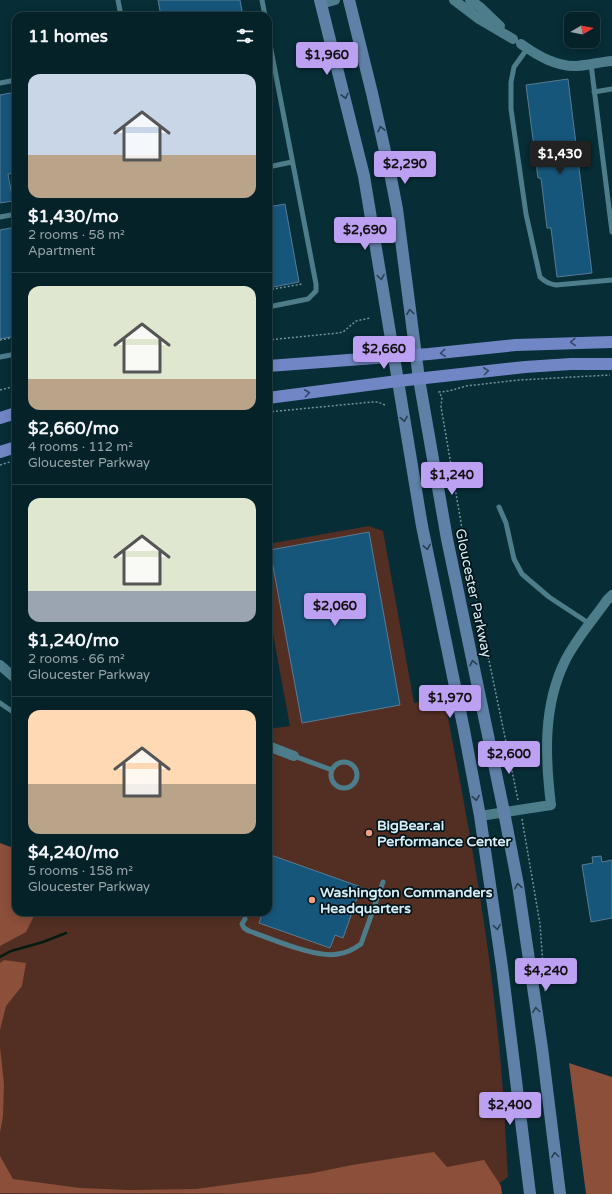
<!DOCTYPE html>
<meta charset="utf-8">
<style>
body{margin:0;font-family:"Varela Round",sans-serif;background:#132f35;color:#f1f3f6;height:100vh;display:flex;flex-direction:column;font-size:15px;white-space:nowrap}
*{box-sizing:border-box;margin:0}
p{font-size:13px;color:#97a4a8}
.icon{flex:none;width:22px;height:22px;fill:none;stroke:currentColor;stroke-width:2;stroke-linecap:round;stroke-linejoin:round}
.map{position:relative;flex:1;overflow:hidden}
.side{position:absolute;left:12px;top:12px;width:260px;height:904px;display:flex;flex-direction:column;background:#052229;border-radius:12px;box-shadow:0 2px 10px #0003,0 0 0 1px #263f46}
.side>*{flex:none}
.needle{width:26px;rotate:80deg}
.tools{position:absolute;left:564px;top:12px;display:grid;gap:8px}
.tools a{display:grid;place-items:center;width:36px;height:36px;border-radius:8px;background:#052229;box-shadow:0 2px 10px #0003,0 0 0 1px #263f46;font-size:20px}
.price{position:absolute;translate:-50% -34px;padding:0 9px;border-radius:4px;background:#bca0f2;color:#111;font-size:13px;line-height:26px;filter:drop-shadow(0 1px 2px #0008)}
.price::after{content:'';position:absolute;left:50%;top:24px;width:12px;height:9px;margin-left:-6px;background:inherit;clip-path:polygon(0 0,100% 0,50% 100%)}
.price.current{background:#222;color:#fff}
ul{padding:0;list-style:none}
li{display:grid;align-content:center;gap:8px;height:212px;padding:0 16px}
li+li{border-top:1px solid #263f46}
li span{display:grid;place-items:center;height:124px;border-radius:12px;color:#555}
li>.icon{margin-inline-start:auto}
span .icon{width:72px;height:72px;fill:#fffc;stroke-width:1}
li b{font-size:17px}
h2{display:flex;justify-content:space-between;align-items:center;height:48px;padding:0 16px;font-size:17px}
.map>svg:first-child{display:block}
</style>
<div class="map">
<svg width="612" height="1194" viewBox="0 0 612 1194">
<rect width="100%" height="100%" fill="#072d37"/>
<!-- green -->
<path fill="#532f23" d="M369 526 383 531 414 703 444 697C465 806 486 916 497 1026 503 1076 505 1127 508 1177L485 1194H0V909L16 912H268V729L290 726 268 607V544Z"/>
<!-- forest -->
<path fill="#8b4f3a" d="M0 843 16 849V912H36L26 932 0 946Z
M4 960 26 963 22 986 6 1006 0 1030V963Z
M0 1047 4 1084 3 1116 0 1133Z
M569 1063 612 1077V1194H586Z
M434 1152 447 1167 484 1160 501 1186 502 1194 0 1193V1156L13 1179 80 1188 129 1190 196 1189 313 1173 352 1165Z"/>
<g fill="none" stroke-linecap="round" stroke-linejoin="round">
<!-- stream -->
<path stroke="#051a10" stroke-width="2.5" d="M0 957 11 951 43 942 66 933"/>
</g>
<!-- building -->
<path fill="#17567b" stroke="#587b94" d="M158 0H240L243 16H161Z
M568 79 592 273 557 277 551 228H547L541 178H538L526 85Z
M16 92V173L8 174 13 201 0 203V95Z
M285 204 299 282 268 288V207Z
M16 227V336L0 339V230Z
M369 532 400 705 302 723 270 550Z
M268 854 361 887 343 938 335 935 330 948 259 923 263 912H268Z
M601 856 602 862 612 860V918L591 922 582 865 593 863 592 857Z"/>
<g fill="none" stroke-linecap="round" stroke-linejoin="round">
<!-- path -->
<path stroke="#74939c" stroke-width="1.5" stroke-dasharray="2 2" stroke-linecap="butt" d="M268 290 302 284
M0 340 16 337
M268 340 338 333 343 332 356 321 370 318
M0 390 16 386
M268 412 372 402H378L385 405
M0 465 16 460
M518 800 464 540 441 407 442 397 439 392 449 391 466 386 519 380 610 375
M522 819 540 924 545 993"/>
<!-- service -->
<path stroke="#4d7c8a" stroke-width="5" d="M118 0 121 16
M262 0 265 16
M268 34 316 284V291L308 299 268 307
M527 49 514 67 511 82V109L526 214 540 277C545 282 549 284 556 285L612 280
M591 64 612 232
M0 83 16 80
M594 92 612 89
M268 167 292 162
M0 217 16 214
M0 357 16 354
M499 507 506 523 514 559 522 574 549 597 590 624
M0 703 16 714
M294 756 332 770
M331 775a13 13 0 1 1 26 0a13 13 0 1 1-26 0Z
M245 919 242 924 244 928 249 931C270 938 317 959 338 954 347 953 354 949 361 944L383 882"/>
<!-- minor -->
<path stroke="#4d7c8a" stroke-width="10" d="M454 0 479 19 513 39
M470 0 480 7 500 26
M321 4 335 0
M521 44C538 56 557 67 577 66 589 65 600 62 612 61
M0 665 16 679
M268 746 294 756
M480 816 551 805C545 756 543 706 565 661 576 639 593 620 607 600L612 595"/>
<!-- secondary -->
<path stroke="#5f81a7" stroke-width="12" d="M320 0 364 176 422 526 464 730 480 816 502 967 530 1194
M349 0 372 93 391 178 397 209 419 379 447 539 504 812 518 885 542 1048 560 1194"/>
<!-- primary -->
<path stroke="#7186c5" stroke-width="12" d="M268 366 429 354 516 345 612 342
M268 398 398 381 525 367 571 364H612
M0 418 16 413
M0 452 16 447"/>
</g>
<!-- one-way arrows -->
<defs><path id="oneway-chevron" d="M-2-3.5L2.5 0L-2 3.5" fill="none" stroke-width="1.6" stroke-linecap="round" stroke-linejoin="round"/></defs>
<g stroke="#274052">
<use href="#oneway-chevron" transform="translate(345 96) rotate(76)"/>
<use href="#oneway-chevron" transform="translate(381 129) rotate(-103)"/>
<use href="#oneway-chevron" transform="translate(381 277) rotate(81)"/>
<use href="#oneway-chevron" transform="translate(410 312) rotate(-97)"/>
<use href="#oneway-chevron" transform="translate(404 419) rotate(80)"/>
<use href="#oneway-chevron" transform="translate(427 547) rotate(78)"/>
<use href="#oneway-chevron" transform="translate(473 663) rotate(-102)"/>
<use href="#oneway-chevron" transform="translate(476 798) rotate(80)"/>
<use href="#oneway-chevron" transform="translate(518 886) rotate(-100)"/>
<use href="#oneway-chevron" transform="translate(497 927) rotate(82)"/>
<use href="#oneway-chevron" transform="translate(536 1010) rotate(-98)"/>
<use href="#oneway-chevron" transform="translate(555 1155) rotate(-97)"/>
</g>
<g stroke="#344766">
<use href="#oneway-chevron" transform="translate(573 342) rotate(178)"/>
<use href="#oneway-chevron" transform="translate(443 353) rotate(175)"/>
<use href="#oneway-chevron" transform="translate(486 371) rotate(-7)"/>
<use href="#oneway-chevron" transform="translate(307 393) rotate(-7)"/>
</g>
<!-- markers -->
<g fill="#f39f82" stroke="#021419" stroke-width="1.5">
<circle cx="369" cy="833" r="4"/>
<circle cx="312" cy="900" r="4"/>
</g>
<g text-anchor="middle" stroke-width="3.5" stroke-linejoin="round" paint-order="stroke">
<!-- street labels -->
<g font-size="14" fill="#d5edf6" stroke="#021419">
<text transform="translate(474 593) rotate(78)" y="5">Gloucester Parkway</text>
</g>
<!-- poi labels -->
<g font-size="14" font-weight="bold" fill="#d5edf6" stroke="#021419" text-anchor="start">
<text x="377" y="830">BigBear.ai<tspan x="377" dy="16">Performance Center</tspan></text>
<text x="320" y="897">Washington Commanders<tspan x="320" dy="16">Headquarters</tspan></text>
</g>
</g>
</svg>
<div class="tools">
<a><svg class="needle" viewBox="-14 -14 28 28"><path d="M0-13l5 13h-10z" fill="#e53935"/><path d="M0 13l5-13h-10z" fill="#97a4a8"/></svg></a>
</div>
<b class="price" style="left:327px;top:76px">$1,960</b>
<b class="price current" style="left:560px;top:175px">$1,430</b>
<b class="price" style="left:405px;top:185px">$2,290</b>
<b class="price" style="left:365px;top:251px">$2,690</b>
<b class="price" style="left:384px;top:370px">$2,660</b>
<b class="price" style="left:452px;top:496px">$1,240</b>
<b class="price" style="left:335px;top:627px">$2,060</b>
<b class="price" style="left:450px;top:719px">$1,970</b>
<b class="price" style="left:509px;top:775px">$2,600</b>
<b class="price" style="left:546px;top:992px">$4,240</b>
<b class="price" style="left:510px;top:1126px">$2,400</b>
<section class="side">
<h2>11 homes<svg class="icon" aria-label="filters" viewBox="0 0 24 24"><path d="M4 7h16M4 17h16"/><circle cx="9" cy="7" r="2"/><circle cx="15" cy="17" r="2"/></svg></h2>
<ul>
<li><span style="background:linear-gradient(#c9d6e8 65%,#b9a48a 0)"><svg class="icon" aria-label="home" viewBox="0 0 24 24"><path d="M3 11l9-7 9 7M6 9v11h12V9"/></svg></span><div><b>$1,430/mo</b><p>2 rooms · 58 m²</p><p>Apartment</p></div></li>
<li><span style="background:linear-gradient(#dfe7d0 75%,#b9a48a 0)"><svg class="icon" aria-label="home" viewBox="0 0 24 24"><path d="M3 11l9-7 9 7M6 9v11h12V9"/></svg></span><div><b>$2,660/mo</b><p>4 rooms · 112 m²</p><p>Gloucester Parkway</p></div></li>
<li><span style="background:linear-gradient(#dfe7d0 75%,#9aa5b1 0)"><svg class="icon" aria-label="home" viewBox="0 0 24 24"><path d="M3 11l9-7 9 7M6 9v11h12V9"/></svg></span><div><b>$1,240/mo</b><p>2 rooms · 66 m²</p><p>Gloucester Parkway</p></div></li>
<li><span style="background:linear-gradient(#ffd9b3 60%,#b9a48a 0)"><svg class="icon" aria-label="home" viewBox="0 0 24 24"><path d="M3 11l9-7 9 7M6 9v11h12V9"/></svg></span><div><b>$4,240/mo</b><p>5 rooms · 158 m²</p><p>Gloucester Parkway</p></div></li>
</ul>
</section>
</div>
